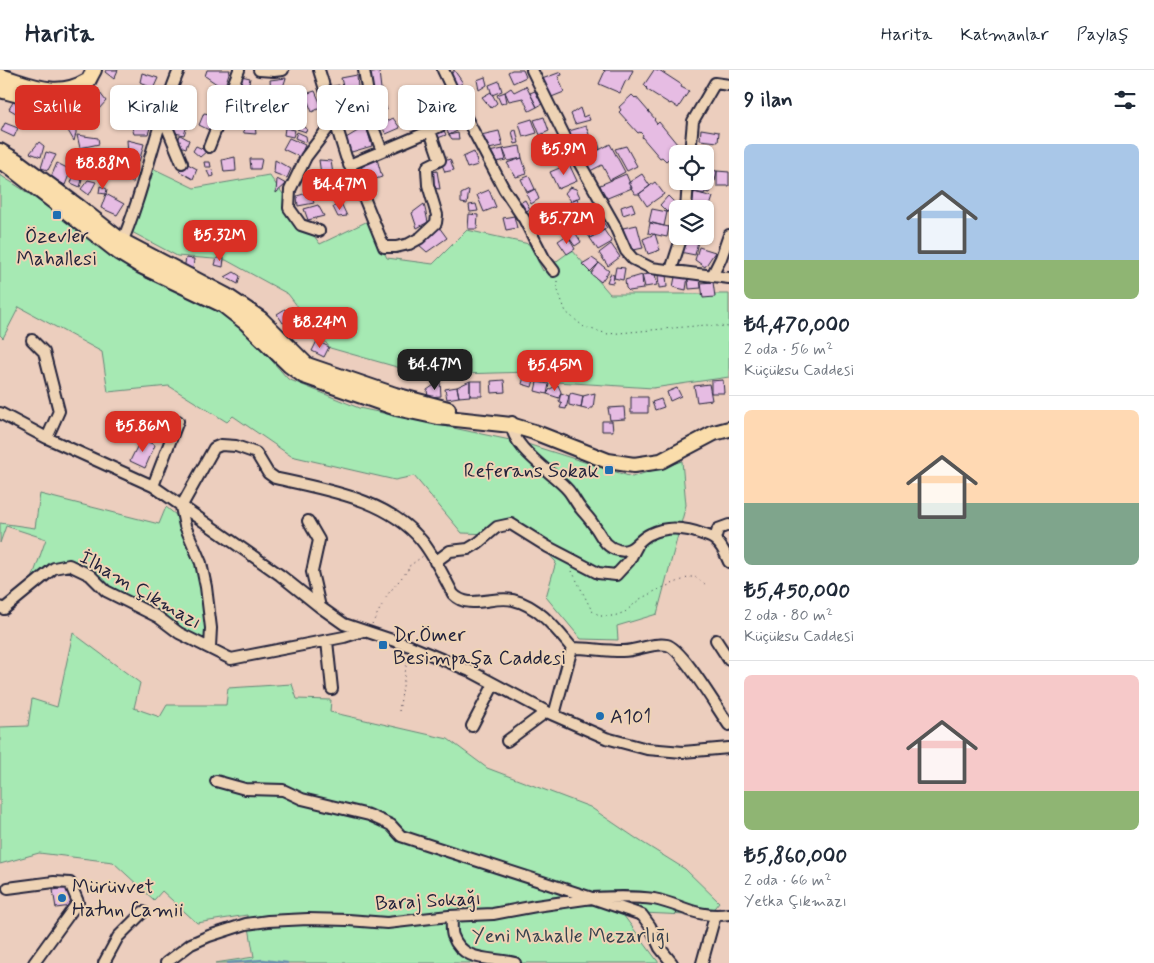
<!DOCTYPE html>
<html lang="tr">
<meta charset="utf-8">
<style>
body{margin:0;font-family:Mynerve,sans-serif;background:#f6f6f7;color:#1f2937;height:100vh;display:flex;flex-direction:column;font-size:19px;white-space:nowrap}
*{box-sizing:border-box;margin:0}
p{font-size:16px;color:#747a83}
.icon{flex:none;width:28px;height:28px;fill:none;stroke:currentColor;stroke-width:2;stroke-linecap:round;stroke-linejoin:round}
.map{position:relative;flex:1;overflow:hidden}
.side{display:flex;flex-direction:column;background:#fff;width:425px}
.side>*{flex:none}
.hud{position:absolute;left:15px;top:15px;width:475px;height:45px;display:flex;gap:10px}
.tools{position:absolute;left:669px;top:75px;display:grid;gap:10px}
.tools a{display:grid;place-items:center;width:45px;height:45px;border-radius:8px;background:#fff;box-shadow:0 1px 4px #0004;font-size:25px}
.price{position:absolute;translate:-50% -42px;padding:0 11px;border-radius:10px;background:#d93025;color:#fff;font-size:16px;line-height:32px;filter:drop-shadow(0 1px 2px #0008)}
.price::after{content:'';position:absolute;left:50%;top:30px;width:15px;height:11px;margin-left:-8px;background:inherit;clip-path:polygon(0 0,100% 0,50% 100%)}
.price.on{background:#222;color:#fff}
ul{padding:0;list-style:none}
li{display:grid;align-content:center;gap:10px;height:265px;padding:0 15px}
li+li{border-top:1px solid #e0e1e3}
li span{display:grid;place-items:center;height:155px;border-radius:8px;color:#555}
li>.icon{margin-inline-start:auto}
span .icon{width:90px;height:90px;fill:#fffc;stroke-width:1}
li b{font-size:21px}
h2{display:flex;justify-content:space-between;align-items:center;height:60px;padding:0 15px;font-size:21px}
.tag{padding:0 18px;border-radius:8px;background:#fff;box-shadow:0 1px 4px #0004;font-size:18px;line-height:45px}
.tag.on{background:#d93025;color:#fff}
header{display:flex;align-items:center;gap:30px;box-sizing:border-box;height:70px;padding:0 25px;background:#fff;border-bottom:1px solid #e0e1e3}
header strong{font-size:24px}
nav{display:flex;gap:28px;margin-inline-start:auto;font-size:18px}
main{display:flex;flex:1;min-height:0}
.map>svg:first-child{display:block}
</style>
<header>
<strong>Harita</strong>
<nav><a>Harita</a><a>Katmanlar</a><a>Paylaş</a></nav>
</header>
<main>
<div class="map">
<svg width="729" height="893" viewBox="0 0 729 893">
<rect width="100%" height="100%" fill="#eccebe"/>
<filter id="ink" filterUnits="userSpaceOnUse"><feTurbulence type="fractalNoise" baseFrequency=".02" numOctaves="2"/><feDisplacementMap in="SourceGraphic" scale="10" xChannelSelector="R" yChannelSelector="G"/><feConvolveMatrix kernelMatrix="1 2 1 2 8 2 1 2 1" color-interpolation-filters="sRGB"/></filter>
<g filter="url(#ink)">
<!-- green -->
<path fill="#a6e9b3" stroke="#648677" d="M144 94 194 118 269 105 320 174 368 151 387 188 433 194 467 160 529 174 543 201 572 180 610 224H729V307L653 318 557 312 530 302 425 305 330 278 288 224 226 190 177 186 128 160Z
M0 105 22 119 142 206 234 248 288 309 359 338 524 373 632 407 682 391 686 435 657 544 617 556 618 570 581 569 546 527 556 492 541 476 510 457 493 464 462 463 414 406 395 410 291 386 233 346 227 352 169 316 108 322 102 282 19 237 3 268 0 265Z
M40 424 159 454 166 437 176 445 202 495 209 581 105 523 85 503 58 496 27 523 46 469 6 456 0 473V453L35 458Z
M73 563 140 613 134 638 160 647 167 635H226L228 618 292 614 297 629 331 630 330 642 448 669 487 698 590 737 640 771 685 799 719 832 708 846 621 842 659 893H215L254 887 247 845 197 853 162 821 154 830 113 792 39 783 0 794V657L28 656 32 629 57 637Z"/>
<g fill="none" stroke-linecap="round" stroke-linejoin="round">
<!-- stream -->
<path stroke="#6a8fae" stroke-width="2.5" d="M228 893 263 890 287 893"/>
</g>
<!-- building -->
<path fill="#e6bce3" stroke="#22223b" d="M106 0H118L114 9 105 2Z
M207 0H230L224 19 205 6Z
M454 0 463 13 455 17 450 6Z
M512 0H523L526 7 513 13 508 2Z
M603 0H633L628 11 626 10 620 23 599 14 605 1Z
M654 0 658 1 659 0 682 15 681 17 689 21 678 38 671 33 670 34 646 19 647 18 644 15Z
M379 2 381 19 373 21 368 4Z
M561 2 562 5 558 6 564 22 549 28 542 9Z
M142 3 158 8 153 19 140 12Z
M237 5 250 8 248 18 237 13Z
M357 5 358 19 344 21 341 8Z
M485 7 487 15 479 20 477 10Z
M286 8 282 20H271L270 10Z
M499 11 502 21 492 25 489 15Z
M339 15 343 27 333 28 329 17Z
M526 16 537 37 529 41 523 28 509 31 505 22 511 18 514 22Z
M140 17 159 25 155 34 138 25Z
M315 21 322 37 312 42 305 24Z
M535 21 542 34 537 37 530 23Z
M491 22 497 33 491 38 482 27Z
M505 22 507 32 501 34 497 25Z
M100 23 106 31 98 40 92 31Z
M210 23 221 26 220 30 209 27Z
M382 25 387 40H377L372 30Z
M632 25 635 28 636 27 655 49 654 50 657 54 659 52 677 74 676 75 680 79 666 91 662 87 660 88 642 67 643 65 640 62 638 63 619 42 621 40 619 37Z
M15 29 23 32 21 46 9 39Z
M89 32 94 47 82 54 76 46Z
M358 35 360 50H349L347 41Z
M580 38 583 47 588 45 590 50 575 54 571 44Z
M179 39 192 41 188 54 177 49Z
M49 42 46 55 33 47Z
M204 43 215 45 209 60 199 55Z
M544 47 549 61 540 65 534 50Z
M393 48 400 58 386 64 381 55Z
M532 49 537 63 523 67 519 53Z
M76 50V63L74 71 63 52Z
M454 52 457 61 449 65 445 56Z
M5 53 18 58 14 67 1 61Z
M171 53 187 56 184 65 171 62Z
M131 54 150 58 148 64H134Z
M255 55 256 64 244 63 243 57Z
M301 56 307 59 306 62 297 59Z
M366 56 372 76 348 83 341 71Z
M586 56 591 70 574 76 569 61Z
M285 58 295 60 293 67 284 65Z
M443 58 446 65 435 69 433 62Z
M701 59 719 62 718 72 700 70Z
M516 60 519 73 515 74 512 61Z
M499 61 503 76 484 80 481 65Z
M297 62 306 66 307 73 295 68Z
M458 63 459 69H452L449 65Z
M77 65 98 68 99 74 80 78Z
M180 65 189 70 186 78 177 75Z
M289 68 305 75 300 87 283 79Z
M127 70 144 74 139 92 128 86Z
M39 72 44 76 41 87 30 83Z
M598 72 600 79 591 83 588 76Z
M610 74 625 102 610 110 602 95 590 101 583 89Z
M196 76 207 81 200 87 193 81Z
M520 76 522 88 508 91 503 79Z
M626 76 637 96 627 101 615 79Z
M503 79 506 90 491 93 489 82Z
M46 82 56 85 48 100 41 98Z
M474 82 478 95 467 98 463 87Z
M87 83 101 85 98 103 71 100Z
M105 87 119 90 115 103 100 100Z
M235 87 236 101 224 102 222 90Z
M522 88 527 104 516 107 507 93Z
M250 89H262L260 99H251Z
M377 89 382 107 366 112 361 95Z
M450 89 454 100 445 102 441 92Z
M275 90 291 99 287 108 274 103Z
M319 90 331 91 333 104H321Z
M204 92H210L211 97H205Z
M57 93 71 100 65 115 51 107Z
M186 93 197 99 193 109 179 101Z
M569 94 577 111 558 119 550 102Z
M706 99 717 101 715 111 705 109Z
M124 100H134L133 113 124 108Z
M213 100 214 106 210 107 207 101Z
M437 101 440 119 432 118 429 103Z
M717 101 729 102V116H717Z
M342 102 345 117 330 119 326 106Z
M626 104 632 118 605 129 600 115Z
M642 104 650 116 639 124H635L628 113Z
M529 106 535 119 527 122 521 109Z
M73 107 82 110 80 117 71 113Z
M277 109 286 114 276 123Z
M88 110 96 112 89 125 81 119Z
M696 111 713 113 710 123 705 122 704 124 694 122Z
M655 112 664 124 647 136 639 124Z
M100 116 107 119 106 124 99 123Z
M570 117 576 119 580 127 571 131 565 123Z
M535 119 539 129 531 134 526 124Z
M469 120 467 134 461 133V124Z
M489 120 496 137 484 142 477 125Z
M310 122 314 133 298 136 297 126Z
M694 122 713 127 709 139 692 134Z
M106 124 124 134 117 145 101 138Z
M668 126 675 133 667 142 660 135Z
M577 128 581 140 573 146 566 136 571 131Z
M525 130 530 139 521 144 518 134Z
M341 133 347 146 338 147 333 137Z
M632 133 635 141 623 145 621 137Z
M424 134 428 152 417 158 412 143Z
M476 134 478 141 470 142 469 135Z
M692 134 702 137 701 139H691Z
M318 135 324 146 308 150 304 139Z
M551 137 562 150 551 159 540 147Z
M702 137 710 140 705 152V139H701Z
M595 138 600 147 584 157 577 147Z
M652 139 667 142 664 156 649 152Z
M469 144 478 145 477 159H468Z
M514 146 517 158 506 160 503 148Z
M600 147 607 158 590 168 584 157Z
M436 153 447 168 427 182 418 174Z
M650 153 669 157 667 167 648 163Z
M637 155 643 178 629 181 623 158Z
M604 160 612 172 598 180 590 168Z
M575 162 581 172 575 176 567 165Z
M655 164 660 180 648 184 643 169Z
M567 165 575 179 567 184 558 171Z
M684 168 698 171 695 185 680 182Z
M611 174 620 187 608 196 599 183Z
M699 177 715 182 705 197 695 190Z
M186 188 194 189 193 200 184 199Z
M217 188H224L223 197 215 195Z
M592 188 599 193 590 202 582 194Z
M599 193 609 201 601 212 591 204Z
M616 197 625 198 623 210 614 208Z
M234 202 240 206 238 214 225 207Z
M655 203 657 215 645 217 642 205Z
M610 204 614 205 613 213 607 212Z
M658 204H666L667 217 659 218Z
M642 205 643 219 629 221 626 218 625 210Z
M688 206 686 220 673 217 675 207Z
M700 208 701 218 689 219 688 209Z
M713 212 715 227 703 228 701 213Z
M285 239 291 249 283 253 277 244Z
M312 251 316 262 302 267 298 256Z
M317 271 329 277 324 287 312 281Z
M526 300 536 303 532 317 522 314Z
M504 310 505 322 492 323 491 311Z
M723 310 724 323H711V311Z
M440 311 441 326 428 327 427 320Z
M470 311H482V326H470Z
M470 311V326L459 327 457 317Z
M537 312 549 314 547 324 535 321Z
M709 314 712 330 697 332 694 316Z
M558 315 561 322 559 328 547 324 550 319Z
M457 317 459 327 447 329 445 319Z
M677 318 681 326 670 331 667 322Z
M561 323 569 326 566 339 560 338 562 333 559 331Z
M571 323 583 326 581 338 569 335V326Z
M595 323 593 338H590L589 340 581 338 583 326Z
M631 327H648V343H631Z
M661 329 664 337 655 340 652 332Z
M624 337 625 349 610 350 608 338Z
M602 351H612L613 361H602Z
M141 369 155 375 145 398 130 391Z
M68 818 71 836 56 838 53 820Z"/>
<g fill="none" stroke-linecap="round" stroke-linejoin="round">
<!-- minor casing -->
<g stroke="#22223b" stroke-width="14">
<path id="minor" d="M259 0 274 1 283 0
M319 0 346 87 365 130 384 177H396L409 174 420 168 436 153 437 145 428 115 427 99 428 96 440 90 430 61 464 44
M364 0 374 60 382 81
M443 0 461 38 504 119 524 149 544 188 554 201
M532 0 567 71 614 154 626 181 633 189 651 198 729 208
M162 45 182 93
M209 77 239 0
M690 84 693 51 715 13 729 15
M349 95 430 61
M686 139 688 111
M319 161 301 155 289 138 290 120 306 87 335 49
M120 177C145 120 155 57 179 0
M671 200 682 166
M712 206 721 188 729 165
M32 270 44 282 59 341 47 368
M0 343 47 368 153 416 280 505 320 537 344 554 410 576 470 601 549 643 606 668 647 679 683 682 729 678
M512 352C508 376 555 404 568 420 573 426 576 433 581 439 585 444 590 449 593 454 601 464 604 477 618 480 633 484 638 469 650 464 668 455 687 458 705 465 708 466 713 468 715 470 722 475 726 485 729 492
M153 416 178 351
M181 437 214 378 221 375 236 376 256 383 268 403 275 408C325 420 387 428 422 471 434 486 444 507 453 524 469 541 493 525 513 530 539 536 556 559 572 578 588 578 605 581 621 581 636 582 652 572 667 575 682 578 718 640 729 655
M181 437 185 456 201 493 206 517 211 558 210 577
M308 451 319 470 312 502 320 537
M715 469 718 459 729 455
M435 492 450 481 468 479 478 473 497 457 511 454 548 477 598 503 616 505 629 491 637 476
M0 537 4 539 54 498 69 495 90 505 106 521 158 547 179 563 231 589 344 567 363 561
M716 570 729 590
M327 571 332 619
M554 645 572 578
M472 656 494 614
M507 671 546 642
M216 711 245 719 283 720 302 729 369 745 391 755 401 766 592 828C613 827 633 826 654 829 683 835 698 849 729 844
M8 818 54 812 70 813 78 832 34 893
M452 846C452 852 451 861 453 866 463 893 492 887 515 893
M104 893 118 867 143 842
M166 893 191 874 209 866 246 854 268 851 308 849 348 850 387 853 449 846 493 844 536 836 592 828 642 845 650 856 660 878 672 893
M702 893 715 846"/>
</g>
<!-- major casing -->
<g stroke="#22223b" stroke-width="18">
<path id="major" d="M0 6C31 15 57 29 87 11
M0 20C16 24 59 38 74 30 83 25 89 8 94 0
M0 81 17 91 79 137 122 171 227 226 261 249 307 295 395 325 448 339
M0 92 8 96 118 182 141 196 223 235 246 253 289 295 304 306 396 338 438 347 511 355 534 362 608 391 634 395 661 391 714 363 729 359"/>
</g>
<!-- path -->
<path stroke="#22223b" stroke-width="1" stroke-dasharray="1 4" stroke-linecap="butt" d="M557 211V218L566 242 584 257 608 264 706 255 729 257
M572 501 592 541 601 546H614L625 542 640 529 659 519 690 507H695L705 514
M372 554 388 524 408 500V497L423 486
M399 641 408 585"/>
<!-- minor -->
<use href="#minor" stroke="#eed3b5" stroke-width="10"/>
<!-- major -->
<use href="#major" stroke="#faddab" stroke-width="14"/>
</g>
</g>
<!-- markers -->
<g fill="#1f6fb2" stroke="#eed3b5" stroke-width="2">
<rect x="52" y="140" width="10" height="10" rx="2.5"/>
<rect x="604" y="395" width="10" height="10" rx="2.5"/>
<rect x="378" y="570" width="10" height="10" rx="2.5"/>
<circle cx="600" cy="646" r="5"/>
<circle cx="62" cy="828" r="5"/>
</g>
<g text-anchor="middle" stroke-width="4" stroke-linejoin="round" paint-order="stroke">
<!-- poi labels -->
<g font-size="20" fill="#22223b" stroke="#eed3b5" text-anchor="start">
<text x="57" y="172" text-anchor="middle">Özevler<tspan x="57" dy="23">Mahallesi</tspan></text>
<text x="599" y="407" text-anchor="end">Referans Sokak</text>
<text x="393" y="571">Dr.Ömer<tspan x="393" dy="23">Besimpaşa Caddesi</tspan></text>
<text x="610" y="653">A101</text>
<text x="72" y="823">Mürüvvet<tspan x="72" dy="23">Hatun Camii</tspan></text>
</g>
<!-- street labels -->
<g font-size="20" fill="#22223b" stroke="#eed3b5">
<text transform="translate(141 519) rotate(30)" y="7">İlham Çıkmazı</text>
<text transform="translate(428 830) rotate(-3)" y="7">Baraj Sokağı</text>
</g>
<!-- park labels -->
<g font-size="20" fill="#36404d" stroke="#eed3b5">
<text x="571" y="872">Yeni Mahalle Mezarlıḡı</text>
</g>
</g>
</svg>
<div class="tools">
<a><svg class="icon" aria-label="locate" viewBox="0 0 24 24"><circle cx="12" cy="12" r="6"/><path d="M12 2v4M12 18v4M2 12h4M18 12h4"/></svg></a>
<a><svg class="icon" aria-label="layers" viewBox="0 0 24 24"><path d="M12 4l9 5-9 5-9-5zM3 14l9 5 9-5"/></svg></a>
</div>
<b class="price" style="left:564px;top:106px">₺5.9M</b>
<b class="price" style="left:103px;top:120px">₺8.88M</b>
<b class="price" style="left:340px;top:141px">₺4.47M</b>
<b class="price" style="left:567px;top:175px">₺5.72M</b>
<b class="price" style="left:220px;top:192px">₺5.32M</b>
<b class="price" style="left:320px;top:279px">₺8.24M</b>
<b class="price on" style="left:435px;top:321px">₺4.47M</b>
<b class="price" style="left:555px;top:322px">₺5.45M</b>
<b class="price" style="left:143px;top:383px">₺5.86M</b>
<div class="hud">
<a class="tag on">Satılık</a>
<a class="tag">Kiralık</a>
<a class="tag">Filtreler</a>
<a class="tag">Yeni</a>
<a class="tag">Daire</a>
</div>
</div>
<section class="side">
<h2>9 ilan<svg class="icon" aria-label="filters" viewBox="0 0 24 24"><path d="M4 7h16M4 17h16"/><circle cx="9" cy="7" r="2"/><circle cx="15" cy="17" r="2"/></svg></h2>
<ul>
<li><span style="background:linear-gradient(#a9c7e8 75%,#8fb573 0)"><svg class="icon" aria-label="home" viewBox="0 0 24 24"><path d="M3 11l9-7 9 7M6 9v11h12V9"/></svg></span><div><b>₺4,470,000</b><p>2 oda · 56 m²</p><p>Küçüksu Caddesi</p></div></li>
<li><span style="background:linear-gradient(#ffd9b3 60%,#7fa58c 0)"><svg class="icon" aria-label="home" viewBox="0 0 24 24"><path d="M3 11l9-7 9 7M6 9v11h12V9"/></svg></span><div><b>₺5,450,000</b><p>2 oda · 80 m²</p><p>Küçüksu Caddesi</p></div></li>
<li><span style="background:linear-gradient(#f6c9c9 75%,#8fb573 0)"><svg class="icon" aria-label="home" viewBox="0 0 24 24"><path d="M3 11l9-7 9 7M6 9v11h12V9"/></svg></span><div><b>₺5,860,000</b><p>2 oda · 66 m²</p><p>Yetka Çıkmazı</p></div></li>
</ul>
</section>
</main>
